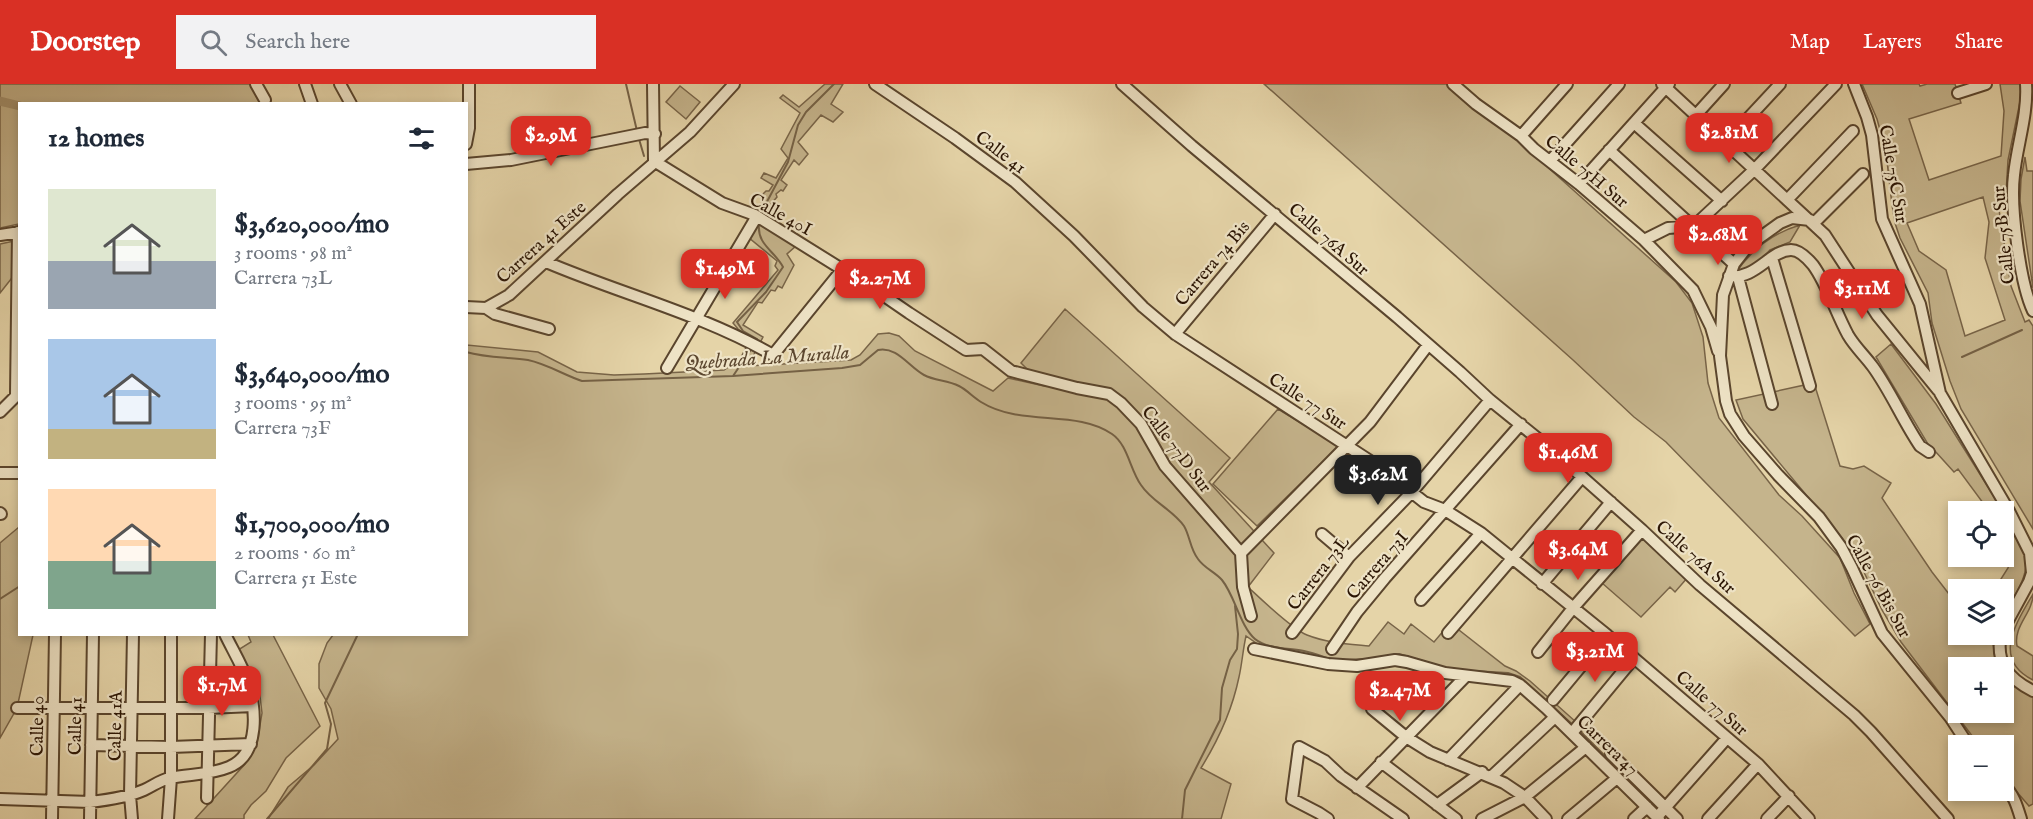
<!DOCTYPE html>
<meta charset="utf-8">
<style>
body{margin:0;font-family:"IM FELL English",serif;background:#f2f2f3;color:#1f2937;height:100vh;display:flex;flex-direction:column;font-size:22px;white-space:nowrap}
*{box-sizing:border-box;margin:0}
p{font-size:20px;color:#747a83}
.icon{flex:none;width:33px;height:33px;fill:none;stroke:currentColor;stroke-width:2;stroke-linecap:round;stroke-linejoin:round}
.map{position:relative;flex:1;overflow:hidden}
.sheet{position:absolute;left:18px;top:18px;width:450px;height:534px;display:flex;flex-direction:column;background:#fff;border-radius:0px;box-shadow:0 3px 9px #0003}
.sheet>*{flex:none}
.tools{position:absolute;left:1948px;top:417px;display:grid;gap:12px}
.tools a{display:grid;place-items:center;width:66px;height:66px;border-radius:0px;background:#fff;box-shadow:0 3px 9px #0003;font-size:30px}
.price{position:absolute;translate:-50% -51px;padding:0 14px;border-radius:12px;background:#d93025;color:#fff;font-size:20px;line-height:39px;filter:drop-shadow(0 2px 3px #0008)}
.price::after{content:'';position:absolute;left:50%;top:36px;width:18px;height:14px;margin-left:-9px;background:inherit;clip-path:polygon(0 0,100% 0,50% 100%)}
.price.active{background:#222;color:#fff}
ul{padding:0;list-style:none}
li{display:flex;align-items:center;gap:18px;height:150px;padding:0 30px}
li span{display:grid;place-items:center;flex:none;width:168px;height:120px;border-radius:0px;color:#555}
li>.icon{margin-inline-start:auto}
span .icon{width:72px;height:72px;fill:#fffc;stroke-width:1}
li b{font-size:26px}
h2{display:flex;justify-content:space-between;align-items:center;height:72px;padding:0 30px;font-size:26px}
header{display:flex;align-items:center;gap:36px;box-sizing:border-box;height:84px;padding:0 30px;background:#d93025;color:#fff}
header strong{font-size:28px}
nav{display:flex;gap:33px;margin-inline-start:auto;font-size:21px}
.search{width:420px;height:54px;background:#f2f2f3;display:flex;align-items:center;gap:15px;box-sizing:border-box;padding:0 21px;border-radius:0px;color:#747a83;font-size:22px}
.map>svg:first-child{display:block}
</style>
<header>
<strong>Doorstep</strong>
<div class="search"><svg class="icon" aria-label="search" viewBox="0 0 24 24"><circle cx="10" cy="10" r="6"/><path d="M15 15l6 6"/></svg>Search here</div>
<nav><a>Map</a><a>Layers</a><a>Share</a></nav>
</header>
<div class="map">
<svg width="2033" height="735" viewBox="0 0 2033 735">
<rect width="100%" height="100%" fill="#e5d4a8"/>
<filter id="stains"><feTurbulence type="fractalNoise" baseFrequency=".00333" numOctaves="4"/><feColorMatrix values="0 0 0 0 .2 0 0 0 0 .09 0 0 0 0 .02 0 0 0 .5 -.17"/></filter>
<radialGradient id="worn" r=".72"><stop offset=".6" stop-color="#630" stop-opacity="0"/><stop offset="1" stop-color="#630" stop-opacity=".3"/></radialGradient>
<!-- green -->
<path fill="#c5b48c" stroke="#786448" stroke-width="1.5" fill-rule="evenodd" d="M0 0H253L263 19 20 20 19 140 0 144Z
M825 0H843L831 20 843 28 833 38 821 31 798 58 808 70 799 81 794 76 781 96 787 101 783 107 781 106 776 110 777 113 763 129 762 138 797 161 787 170 794 181 782 204 778 202 775 207 771 206 762 219 758 218 743 241 763 253 748 282 851 276 860 271 878 250 889 249 899 252 915 267 993 307 1008 294 1044 302 1021 279 1065 225 1230 374 1209 398 1274 469 1248 503C1261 515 1292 545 1307 551 1327 559 1348 560 1369 562L1388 538 1404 550 1411 540 1434 558 1450 539 1505 582 1516 587 1530 597 1576 638 1571 645 1523 600 1369 577H1333L1259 561 1246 552C1243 565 1242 580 1239 593 1232 627 1219 655 1201 684L1231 700 1221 735H268L288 703 314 681 338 655 331 625 319 604V580L327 559 333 551 466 550 467 261 538 268 577 288 614 291 644 290 724 286 740 275 751 254 738 245 733 239 778 186 775 182 777 177 748 153 759 136 758 126 765 113 762 111 766 107H769L773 101 761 94 764 89 776 94 788 74 781 65 800 29 780 14 783 11 799 23Z
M1264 0H1446L1523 61 1676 198 1692 219 1703 253 1708 299 1719 334 1779 411 1802 432 1840 474 1854 509 1870 540 1855 552 1666 358 1634 333 1573 276Z
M1862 0H1919L1920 2 1927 0H1955L1961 19 1909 35 1929 96 2001 72 2004 27 2000 0H2020L2021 13 2008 76 2006 110 1997 113 2011 202 2025 238 2029 236 2033 242V445L1961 325 1950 297 1932 239 1928 209 1900 154 1895 139 1892 121 1886 68 1877 35ZM1983 113 1989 138 1985 174 2005 236 1965 252 1946 186 1919 167 1907 139Z
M680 2 700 18 686 35 666 18Z
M2025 73 2027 87H2033V204L2020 117 2021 95Z
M1800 141 1790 158 1770 166 1753 185 1735 190C1751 166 1773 149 1800 141Z
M19 156V185L0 209V160Z
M1891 260 1936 320 2003 427H1989L1958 385 1954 388 1934 366 1932 367 1876 273Z
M1814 299 1840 382 1853 385 1864 382 1891 399 1882 414 1932 488 1959 523V550L1994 551 1992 557 2000 583 1959 584V628H2004V590L2033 610V720L2029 722 2004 693V662L1979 661 1901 558 1882 526 1862 484 1842 454 1743 335 1736 316Z
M1278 325 1339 362 1257 442 1213 400Z
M2004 429C2010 440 2021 454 2025 467 2031 489 2015 512 2004 530V506H1994L2008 484 2012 471 2011 462 2004 449Z
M19 443 20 550 33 551 17 624 0 654V459Z
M1642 450 1688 493 1675 508 1670 503 1641 533 1602 499Z
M2033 510C2033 529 2013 542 2017 562L2033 572V596C1991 575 2017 538 2033 510Z
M248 551H273L320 642 286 674 266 707 251 721 244 731V735H195L245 680 257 659 262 629 259 604 238 566 251 558Z"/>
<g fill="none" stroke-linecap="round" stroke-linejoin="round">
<!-- stream -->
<path stroke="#756145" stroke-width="2" d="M626 0 637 47
M639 55 644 72
M760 131 788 78 798 41 806 28 834 0
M756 257 757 255 743 247 737 238 766 208 783 183C774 166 757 161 759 140
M466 268C487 274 507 273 528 276 547 280 564 291 582 297L733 292 842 284 860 281 878 266C897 262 909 283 924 291 935 297 947 296 959 302 967 306 973 313 981 318 1021 343 1076 325 1112 350 1128 361 1130 386 1141 401 1152 418 1172 425 1184 442 1190 452 1190 465 1198 475 1204 484 1215 488 1222 496 1235 512 1240 542 1255 555 1267 565 1289 564 1304 567 1313 569 1321 572 1330 575
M1962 273 2022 246
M733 292 752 264
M0 515 20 502
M1371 575 1399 570 1450 585
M1345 576 1366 575
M1474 587 1508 589 1520 593 1574 642
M1579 646 1660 727
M267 735 327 665 331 640 325 619 358 550
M1182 735 1185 706 1220 636 1222 604 1230 576 1237 565 1238 550 1235 522"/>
<!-- canal -->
<path stroke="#a69370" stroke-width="9" d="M0 17 20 22"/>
<!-- minor casing -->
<g stroke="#5a452d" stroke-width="14">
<path id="minor" d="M256 0 265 16
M305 0 312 20
M340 0 351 20
M653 0 654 77
M875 0 955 54 1015 98 1074 152 1143 223 1175 250 1381 384 1424 418 1445 426 1481 449 1607 551 1758 680 1809 735
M1122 0 1192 62 1397 233 1460 288 1490 316 1553 367 1642 446 1700 501 1854 631 1871 648 1948 735
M1453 0 1476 20 1521 52 1534 65 1579 100 1644 156 1693 206 1711 243 1718 267
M1662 0 1825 151 1877 231 1938 306
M1854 0 1867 33 1872 51 1882 135 1920 220 1940 309 2009 427 2030 469 2032 489 2029 498 2004 544
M2026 0C2028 31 2017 61 2014 91 2010 122 2020 199 2033 227
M1958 9 1986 0
M1696 31 1724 0
M1634 39 1722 117
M1521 52 1567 0
M1726 58 1780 0
M466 60 469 44V0
M1609 66 1734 180
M654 77 722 119 755 131 877 207 909 229 966 266 983 265 1011 287 1077 304 1109 310 1121 319 1141 340 1165 382 1241 469 1243 503 1251 532
M1550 77 1619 0
M466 80 511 76 645 49 655 50
M1579 100 1669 0
M1787 116 1853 47
M1810 136 1792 134 1780 139 1748 162 1734 180 1723 211 1720 272 1726 317 1730 330 1744 352 1778 391 1819 433 1841 463 1852 484 1882 549 1950 633 1969 662
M1814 139 1863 90
M18 148 16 311H20
M0 151 20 148
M1644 156 1668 144 1694 142 1755 85 1836 0
M1772 174 1810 302
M546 178C621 210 702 230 773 271L842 186
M1729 192C1756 196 1770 166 1791 166 1799 166 1808 175 1813 181 1827 200 1836 229 1848 251 1855 263 1865 272 1873 283 1891 308 1903 337 1920 362L1929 368
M1738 193 1772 320
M466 223 486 224 509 211 618 110 690 48 734 0
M486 224 495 230 549 245
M1175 250 1275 130
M667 284 757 132
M0 328 20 308
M0 389H20
M0 429 1 430
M1322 450 1349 473
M1241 469 1370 338 1428 261
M1542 500 1611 418
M1421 516 1481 449
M1292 549 1349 473 1411 409 1490 316
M1448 549 1582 393
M2001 550C1995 579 2009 595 2033 607
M1254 565 1328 580 1357 582 1395 576 1407 578 1445 589 1512 597 1520 601 1546 624 1659 735
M1332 565 1357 528 1385 494 1521 340
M1538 568 1573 524 1642 446
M1553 616 1607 551
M17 624H208L253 622
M1372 625 1406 653 1430 668 1504 699 1525 713 1546 735
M1572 649 1634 574
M91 661 171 663 251 660
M1611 670 1677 735
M1448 676 1520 601
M1381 678 1456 735
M1492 692 1555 633
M2004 701C2014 711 2017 722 2021 735
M1357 704 1465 593
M207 714 211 550
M0 715 90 718C108 716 128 713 144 706 153 702 160 696 170 694 189 690 210 691 229 683 261 670 256 623 247 596 242 581 232 565 225 550
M1437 721 1482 688
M1657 733 1727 654
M52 735 55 550
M90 735 93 550
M132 735 130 711 133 550
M168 735 171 694V550
M1328 735 1319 729 1292 715 1299 663 1325 677 1341 692 1403 735
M1482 735 1525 713 1586 663
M1568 735 1617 694
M1634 735 1647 723
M1708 735 1758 680
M1767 735 1789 712"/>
</g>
<!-- minor -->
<use href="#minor" stroke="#eee3c6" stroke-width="10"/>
</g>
<g text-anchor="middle" stroke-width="4.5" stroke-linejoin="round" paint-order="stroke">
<!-- street labels -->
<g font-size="18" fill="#2b1504" stroke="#eee3c6">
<text transform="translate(1001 68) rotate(37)" y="6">Calle 41</text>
<text transform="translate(1587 87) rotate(40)" y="6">Calle 75H Sur</text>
<text transform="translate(1894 90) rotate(80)" y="6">Calle 75C Sur</text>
<text transform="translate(781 130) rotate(29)" y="6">Calle 40I</text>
<text transform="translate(2003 151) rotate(-96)" y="6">Calle 75B Sur</text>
<text transform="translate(1329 155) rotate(41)" y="6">Calle 76A Sur</text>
<text transform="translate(541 158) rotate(-42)" y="6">Carrera 41 Este</text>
<text transform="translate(1212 179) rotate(-50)" y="6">Carrera 74 Bis</text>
<text transform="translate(1308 317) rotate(33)" y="6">Calle 77 Sur</text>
<text transform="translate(1177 365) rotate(53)" y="6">Calle 77D Sur</text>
<text transform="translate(1696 473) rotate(42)" y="6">Calle 76A Sur</text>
<text transform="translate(1377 481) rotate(-49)" y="6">Carrera 73I</text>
<text transform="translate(1318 489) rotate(-52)" y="6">Carrera 73L</text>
<text transform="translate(1879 502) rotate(61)" y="6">Calle 76 Bis Sur</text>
<text transform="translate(1712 619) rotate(41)" y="6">Calle 77 Sur</text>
<text transform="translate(37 642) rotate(-89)" y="6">Calle 40</text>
<text transform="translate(75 642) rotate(-89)" y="6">Calle 41</text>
<text transform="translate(115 642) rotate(-89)" y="6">Calle 41A</text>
<text transform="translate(1608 661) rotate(44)" y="6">Carrera 47</text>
</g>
<!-- water labels -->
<g font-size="20" font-style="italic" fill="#5c472f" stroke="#eee3c6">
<text transform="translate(767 273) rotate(-4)" y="7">Quebrada La Muralla</text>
</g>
</g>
<rect width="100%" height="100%" filter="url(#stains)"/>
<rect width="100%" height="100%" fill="url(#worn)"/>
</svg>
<div class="tools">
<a><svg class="icon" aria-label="locate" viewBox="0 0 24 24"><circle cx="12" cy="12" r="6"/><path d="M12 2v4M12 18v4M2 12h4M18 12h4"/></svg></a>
<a><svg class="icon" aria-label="layers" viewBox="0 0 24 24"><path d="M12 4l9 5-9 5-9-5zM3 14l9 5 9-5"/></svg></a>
<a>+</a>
<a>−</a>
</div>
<b class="price" style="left:1729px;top:80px">$2.81M</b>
<b class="price" style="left:551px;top:83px">$2.9M</b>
<b class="price" style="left:1718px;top:182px">$2.68M</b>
<b class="price" style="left:725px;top:216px">$1.49M</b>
<b class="price" style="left:880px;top:226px">$2.27M</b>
<b class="price" style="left:1862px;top:236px">$3.11M</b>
<b class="price" style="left:1568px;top:400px">$1.46M</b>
<b class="price active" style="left:1378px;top:422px">$3.62M</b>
<b class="price" style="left:1578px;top:497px">$3.64M</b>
<b class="price" style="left:1595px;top:599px">$3.21M</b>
<b class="price" style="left:222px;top:633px">$1.7M</b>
<b class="price" style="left:1400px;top:638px">$2.47M</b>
<section class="sheet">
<h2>12 homes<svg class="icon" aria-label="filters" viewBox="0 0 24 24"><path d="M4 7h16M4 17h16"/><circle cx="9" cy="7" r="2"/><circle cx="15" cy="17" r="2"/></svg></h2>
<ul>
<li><span style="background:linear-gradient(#dfe7d0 60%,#9aa5b1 0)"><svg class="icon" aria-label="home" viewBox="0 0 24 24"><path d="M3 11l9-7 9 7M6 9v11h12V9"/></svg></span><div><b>$3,620,000/mo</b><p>3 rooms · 98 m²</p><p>Carrera 73L</p></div></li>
<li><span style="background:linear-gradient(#a9c7e8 75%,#c2b280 0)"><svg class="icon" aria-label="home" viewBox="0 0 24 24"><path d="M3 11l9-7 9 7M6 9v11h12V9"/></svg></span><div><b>$3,640,000/mo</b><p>3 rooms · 95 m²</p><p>Carrera 73F</p></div></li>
<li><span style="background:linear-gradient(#ffd9b3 60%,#7fa58c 0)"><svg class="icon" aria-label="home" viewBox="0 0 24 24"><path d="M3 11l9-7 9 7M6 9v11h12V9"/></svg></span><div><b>$1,700,000/mo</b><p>2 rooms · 60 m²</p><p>Carrera 51 Este</p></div></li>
</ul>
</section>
</div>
